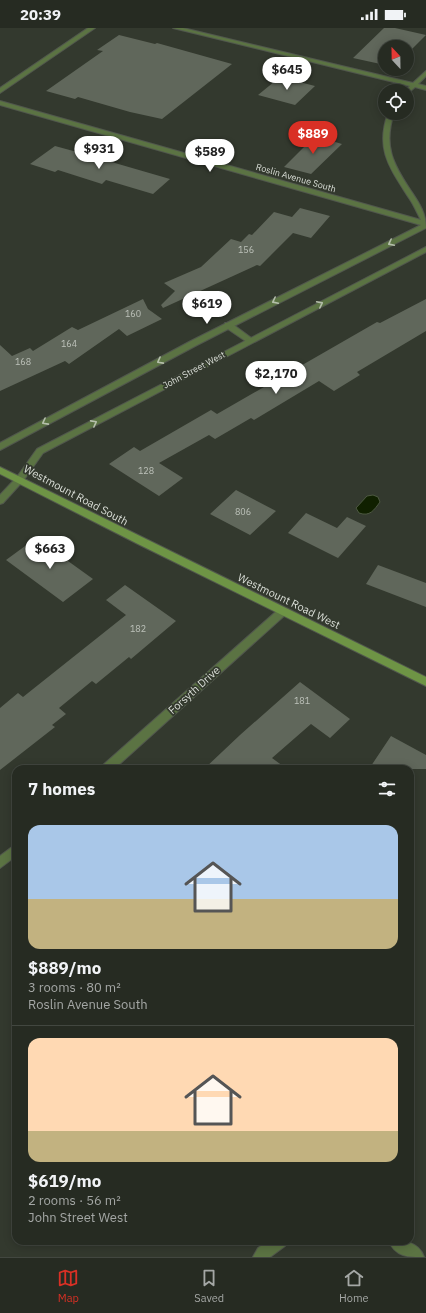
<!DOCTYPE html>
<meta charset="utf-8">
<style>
body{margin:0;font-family:"IBM Plex Sans",sans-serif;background:#32372f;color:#f1f3f6;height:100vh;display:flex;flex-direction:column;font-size:15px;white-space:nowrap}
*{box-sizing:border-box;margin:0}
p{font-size:13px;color:#a4a7a5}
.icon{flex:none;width:22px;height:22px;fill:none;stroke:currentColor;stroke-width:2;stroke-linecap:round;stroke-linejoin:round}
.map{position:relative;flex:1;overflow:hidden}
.details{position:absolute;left:12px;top:737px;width:402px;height:480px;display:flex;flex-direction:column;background:#262b22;border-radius:12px;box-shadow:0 2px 10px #0003,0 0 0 1px #424740}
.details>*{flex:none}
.needle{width:26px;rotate:338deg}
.buttons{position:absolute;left:378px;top:12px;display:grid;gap:8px}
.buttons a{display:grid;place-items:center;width:36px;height:36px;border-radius:50%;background:#262b22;box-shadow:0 2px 10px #0003,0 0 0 1px #424740;font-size:20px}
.price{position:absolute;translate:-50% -34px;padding:0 9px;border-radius:14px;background:#fff;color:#222;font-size:13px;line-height:26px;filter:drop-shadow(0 1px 2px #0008)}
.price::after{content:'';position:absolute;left:50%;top:24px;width:12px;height:9px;margin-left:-6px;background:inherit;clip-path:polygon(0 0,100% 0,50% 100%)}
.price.selected{background:#d93025;color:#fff}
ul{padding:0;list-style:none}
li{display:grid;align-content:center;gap:8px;height:212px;padding:0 16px}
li+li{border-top:1px solid #424740}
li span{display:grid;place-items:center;height:124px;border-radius:12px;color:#555}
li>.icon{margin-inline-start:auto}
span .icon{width:72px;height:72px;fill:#fffc;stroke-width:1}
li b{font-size:17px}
h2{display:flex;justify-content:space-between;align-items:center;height:48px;padding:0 16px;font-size:17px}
.status{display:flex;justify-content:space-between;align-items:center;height:28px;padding:0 20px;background:#262b22;direction:ltr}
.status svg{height:11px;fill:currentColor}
.menu{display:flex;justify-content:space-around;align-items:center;height:56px;border-top:1px solid #424740;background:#262b22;font-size:11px;color:#a4a7a5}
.menu a{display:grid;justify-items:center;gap:2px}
.menu .selected{color:#d93025}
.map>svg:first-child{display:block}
</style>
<div class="status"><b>20:39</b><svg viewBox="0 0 49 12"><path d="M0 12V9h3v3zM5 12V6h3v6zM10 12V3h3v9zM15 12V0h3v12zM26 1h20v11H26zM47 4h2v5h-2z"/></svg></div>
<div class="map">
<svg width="426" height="1229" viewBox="0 0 426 1229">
<rect width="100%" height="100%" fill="#33392e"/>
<!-- water -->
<path fill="#102000" stroke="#4d5941" d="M373 467 378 469 380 474C374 482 370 489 359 485L356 480 367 468Z"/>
<!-- building -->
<path fill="#60675b" d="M384 0H395L426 7 407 26V19H385V37L353 30Z
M119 7 155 16 157 15 232 36 162 91 130 84 78 69 75 71 46 63 103 23 97 22Z
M280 49 315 58 295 77 258 67Z
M315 108 342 116 311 146 284 139Z
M55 118 77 124 170 151 153 166 106 152 102 156 58 142 55 144 30 136Z
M300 180 330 188 311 210 293 205 260 238 257 237 163 280 161 277 175 263 164 255 201 239 231 211 241 214 249 206 252 207 274 184 292 189Z
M143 271 148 281 162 291 127 308 119 301 69 336 65 333 0 363V317L12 328 30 320 33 323 72 299 78 302Z
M426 271V303L357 344 360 347 334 363 319 353 254 392 251 390 215 411 209 407 159 435 183 450 159 468 109 436 134 419 140 423 211 382 217 386 377 294 380 295Z
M236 462 276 483 250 507 210 486Z
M306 485 337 500 347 489 366 498 338 530 288 505Z
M36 510 93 551 63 574 6 532Z
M378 537 426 555V579L366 556Z
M125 557 176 593 131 631 129 629 96 656 92 653 59 680 66 686 52 697 55 699 0 742V680L18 665 23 669 126 587 106 572Z
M300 654 350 691 330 710 311 696 272 730 287 741H204L240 707Z
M391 708 426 727V741H369Z"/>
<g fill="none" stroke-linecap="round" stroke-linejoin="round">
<!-- lane casing -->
<g stroke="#51574d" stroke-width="2">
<path id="lane" d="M225 295H231L254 312 250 314H247L225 299Z"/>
</g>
<!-- street casing -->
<g stroke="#51574d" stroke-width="2">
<path id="street" d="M88 0H95L0 65V60Z
M173 0H183L413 55 426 43V48L418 56 426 58V62L415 59 407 66V63H405L410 58Z
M0 73 421 192C417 185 414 177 409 170 390 140 375 122 388 85H394C383 118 393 136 411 163 419 175 426 185 426 200L197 317 0 422V415L191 313 421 197 0 77Z
M426 219V224L43 425 23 453 3 475 0 476V467L17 449 37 421Z
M282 580 285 581 287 584 285 587 114 741H101L102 738 279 581Z
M16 816V828L0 840V828Z
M268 1213H287L285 1218 270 1229H253L258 1220Z
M389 1213C404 1213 418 1213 424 1229 409 1229 395 1229 389 1213Z"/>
</g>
<!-- secondary casing -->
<g stroke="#51574d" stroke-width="2">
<path id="secondary" d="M0 439 426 649V658L138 516 0 446Z"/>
</g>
<!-- lane -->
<use href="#lane" fill="#5b7343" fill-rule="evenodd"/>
<!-- street -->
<use href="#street" fill="#5b7343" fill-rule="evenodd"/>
<!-- secondary -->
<use href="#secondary" fill="#6e9445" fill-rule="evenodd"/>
</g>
<!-- one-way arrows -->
<defs><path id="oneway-chevron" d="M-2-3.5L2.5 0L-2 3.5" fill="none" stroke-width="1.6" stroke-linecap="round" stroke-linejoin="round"/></defs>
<g stroke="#b5bfab">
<use href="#oneway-chevron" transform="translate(391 215) rotate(153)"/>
<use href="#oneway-chevron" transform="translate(275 273) rotate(153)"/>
<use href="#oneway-chevron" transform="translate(320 276) rotate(-27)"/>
<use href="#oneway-chevron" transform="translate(160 333) rotate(152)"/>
<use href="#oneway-chevron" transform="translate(45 394) rotate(152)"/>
<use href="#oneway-chevron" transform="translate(94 395) rotate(-28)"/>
</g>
<g text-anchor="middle" stroke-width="3.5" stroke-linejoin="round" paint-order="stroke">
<!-- far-street labels -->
<g font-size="9" fill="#dbdfd8" stroke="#33392e">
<text transform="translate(296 150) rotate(16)" y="3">Roslin Avenue South</text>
<text transform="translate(194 342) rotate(-28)" y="3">John Street West</text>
</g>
<!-- number labels -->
<g font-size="9" fill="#bcc1b9">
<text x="246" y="225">156</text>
<text x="133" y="289">160</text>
<text x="69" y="319">164</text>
<text x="23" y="337">168</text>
<text x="146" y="446">128</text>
<text x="243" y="487">806</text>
<text x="138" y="604">182</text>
<text x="302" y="676">181</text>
</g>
<!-- street labels -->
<g font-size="11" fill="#dbdfd8" stroke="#33392e">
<text transform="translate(76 467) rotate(28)" y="4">Westmount Road South</text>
<text transform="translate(289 573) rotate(26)" y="4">Westmount Road West</text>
<text transform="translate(194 662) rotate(-42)" y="4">Forsyth Drive</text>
</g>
</g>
</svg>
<div class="buttons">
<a><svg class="needle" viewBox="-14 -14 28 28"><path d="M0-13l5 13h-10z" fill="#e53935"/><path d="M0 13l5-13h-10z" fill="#a4a7a5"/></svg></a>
<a><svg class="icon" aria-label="locate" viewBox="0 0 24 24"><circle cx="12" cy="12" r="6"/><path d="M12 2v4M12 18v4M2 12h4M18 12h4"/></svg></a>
</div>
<b class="price" style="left:287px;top:63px">$645</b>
<b class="price selected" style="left:313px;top:127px">$889</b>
<b class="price" style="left:99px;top:142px">$931</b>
<b class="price" style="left:210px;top:145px">$589</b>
<b class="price" style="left:207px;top:297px">$619</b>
<b class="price" style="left:276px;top:367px">$2,170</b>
<b class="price" style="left:50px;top:542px">$663</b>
<section class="details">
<h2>7 homes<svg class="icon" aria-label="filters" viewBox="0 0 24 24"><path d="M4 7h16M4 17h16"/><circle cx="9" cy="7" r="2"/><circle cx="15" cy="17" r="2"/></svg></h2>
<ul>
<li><span style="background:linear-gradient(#a9c7e8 60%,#c2b280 0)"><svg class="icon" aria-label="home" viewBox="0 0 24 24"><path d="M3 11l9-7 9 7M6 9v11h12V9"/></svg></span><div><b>$889/mo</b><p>3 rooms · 80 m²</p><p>Roslin Avenue South</p></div></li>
<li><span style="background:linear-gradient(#ffd9b3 75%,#c2b280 0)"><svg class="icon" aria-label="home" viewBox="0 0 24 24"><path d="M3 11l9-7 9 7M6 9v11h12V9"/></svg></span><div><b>$619/mo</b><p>2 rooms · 56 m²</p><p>John Street West</p></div></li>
</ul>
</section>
</div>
<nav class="menu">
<a class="selected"><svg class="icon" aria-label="map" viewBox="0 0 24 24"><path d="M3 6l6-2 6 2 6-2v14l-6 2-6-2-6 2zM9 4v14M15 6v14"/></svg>Map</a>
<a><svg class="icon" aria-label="saved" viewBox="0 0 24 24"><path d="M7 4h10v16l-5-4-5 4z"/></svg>Saved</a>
<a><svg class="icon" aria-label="home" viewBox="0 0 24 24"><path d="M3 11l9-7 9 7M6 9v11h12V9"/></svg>Home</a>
</nav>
